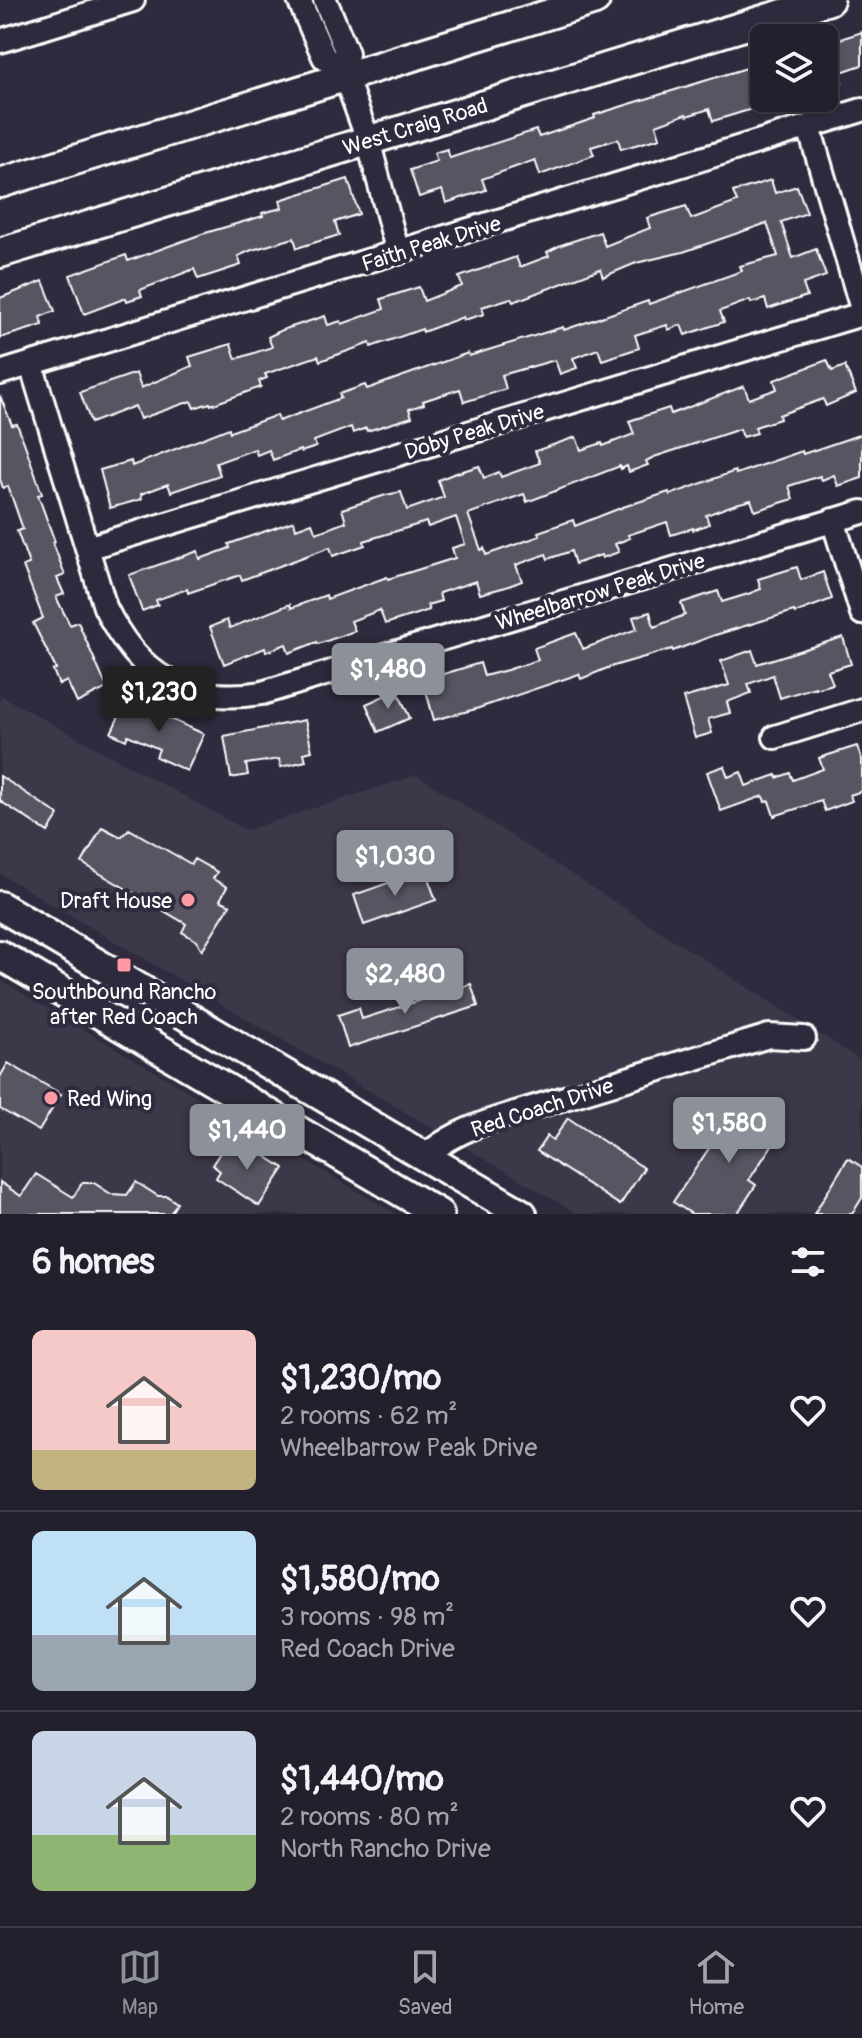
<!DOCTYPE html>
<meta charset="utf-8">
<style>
body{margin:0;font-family:Pangolin,sans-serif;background:#2f2d3a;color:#f1f3f6;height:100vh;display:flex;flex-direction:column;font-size:30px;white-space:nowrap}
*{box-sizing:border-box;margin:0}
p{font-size:26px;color:#a3a3aa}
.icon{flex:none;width:44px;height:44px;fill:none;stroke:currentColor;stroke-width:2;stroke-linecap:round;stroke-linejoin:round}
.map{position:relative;height:1214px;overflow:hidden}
.side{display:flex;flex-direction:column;background:#23202e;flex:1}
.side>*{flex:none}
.fabs{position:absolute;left:750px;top:24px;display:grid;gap:16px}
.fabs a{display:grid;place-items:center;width:88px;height:88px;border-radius:12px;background:#23202e;box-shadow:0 2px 6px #0004,0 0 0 2px #403e4a;font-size:40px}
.price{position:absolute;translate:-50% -68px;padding:0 18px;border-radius:8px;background:#8c9099;color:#fff;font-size:26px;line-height:52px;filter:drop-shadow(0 2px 4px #0008)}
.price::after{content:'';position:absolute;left:50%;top:48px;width:24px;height:18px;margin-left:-12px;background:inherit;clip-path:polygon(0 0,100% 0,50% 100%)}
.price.active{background:#222;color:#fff}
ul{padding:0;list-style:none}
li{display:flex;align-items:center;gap:24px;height:200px;padding:0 32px}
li+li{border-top:2px solid #403e4a}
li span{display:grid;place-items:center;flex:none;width:224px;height:160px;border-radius:12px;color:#555}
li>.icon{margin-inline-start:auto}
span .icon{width:96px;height:96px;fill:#fffc;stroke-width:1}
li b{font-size:34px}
h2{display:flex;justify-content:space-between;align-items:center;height:96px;padding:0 32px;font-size:34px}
.tabs{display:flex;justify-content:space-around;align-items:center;height:112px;border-top:2px solid #403e4a;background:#23202e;font-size:22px;color:#a3a3aa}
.tabs a{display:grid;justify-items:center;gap:4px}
.tabs .active{color:#8c9099}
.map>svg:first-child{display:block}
</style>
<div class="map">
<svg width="862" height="1214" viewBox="0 0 862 1214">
<rect width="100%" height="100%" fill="#2f2a3d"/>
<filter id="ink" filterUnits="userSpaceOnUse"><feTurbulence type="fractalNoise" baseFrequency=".0125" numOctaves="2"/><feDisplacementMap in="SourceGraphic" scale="16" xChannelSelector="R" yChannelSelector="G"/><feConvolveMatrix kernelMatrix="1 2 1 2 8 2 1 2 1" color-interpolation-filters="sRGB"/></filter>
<g filter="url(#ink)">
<!-- built -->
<path fill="#3c3749" d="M0 695 246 830 417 775 862 1061V1214H578L0 874Z
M0 980 396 1214H0Z"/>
<!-- building -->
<path fill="#595564" stroke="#fff" stroke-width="2" d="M862 32V65L838 73 842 83 824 89V44Z
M753 66 758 80 764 78V94L748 99 752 109 713 121 709 109 687 116 686 114 656 125 660 138 621 149 618 139 591 147 594 155 540 175 535 160 482 179 486 190 446 203 442 190 419 197 410 170 437 161 434 153 447 149 450 158 536 130 539 137 595 118 594 115Z
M348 179 359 214 335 222 339 235 297 248 294 238 252 250 238 256 241 265 198 279 194 269 140 290 142 296 127 301 126 298 84 314 70 275 126 255 128 261 202 234 263 216 262 213 282 208 280 200Z
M771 180 775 193 797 186 807 213 781 222 793 258 816 249 826 276 803 284 807 296 768 309 765 299 751 303 750 300 720 311 724 322 685 335 681 325 668 330 667 325 635 335 639 348 602 360 598 349 573 358 577 368 560 374 555 360 502 375 506 389 464 402 460 389 423 401 424 404 409 409 412 417 367 431 366 428 353 433 351 427 314 441 316 447 301 452 300 450 273 460 269 450 257 455 255 449 216 463 220 475 171 492 168 484 141 494 142 499 110 508 100 470 131 461 132 466 229 428 230 432 277 415 279 421 341 398 339 394 365 385 367 389 468 353 469 356 563 327 564 330 648 301 649 304 742 271 740 266 778 256 767 223 683 252 636 263 603 277 600 269 513 302 511 298 482 307 484 314 464 320 463 317 423 332 422 329 371 347 370 343 320 361 318 356 265 374 267 378 259 381 261 387 211 405 210 403 194 408 191 401 140 419 135 406 91 423 80 392 136 373 141 388 192 366 189 357 231 344 236 359 272 347 268 337 282 330 325 316 328 325 341 321 342 324 384 309 381 299 419 287 424 301 462 286 459 277 516 257 520 267 549 256 547 252 561 245 600 232 605 246 650 228 647 218 686 206 691 219 737 202 733 192Z
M43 281 55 311 40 317 43 325 0 338V298Z
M827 360 832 371 845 366 856 393 826 406 823 399 779 415 780 419 755 427 757 433 743 437 740 429 654 457 646 461 648 465 629 472 627 466 621 469 620 466 527 502 524 494 468 514 481 550 484 548 486 555 540 536 538 532 573 520 575 526 623 507 669 492 670 495 735 471 736 474 802 451 803 454 862 434V478L838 486 834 475 822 480 820 476 789 486 793 499 755 511 751 500 736 504 706 515 709 524 693 530V528L671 535 667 522 628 535 630 538 615 544 619 552 602 558 601 555 575 564 571 551 548 559 546 554 516 565 522 581 506 587 480 594 476 581 439 593 441 601 427 605 429 610 385 624 380 610 351 621 355 631 318 644 317 642 289 653 286 644 266 652 265 648 224 664 210 627 227 620 230 628 290 604 291 608 326 595 327 599 387 577 388 579 455 558 452 548 465 544 456 517 428 527 426 522 364 541 365 545 333 556 330 547 242 580 240 575 188 593 187 589 156 600 158 605 142 611 129 575 198 551 200 559 230 548 229 544 294 521 296 529 312 523 316 533 346 522 342 509 386 495 401 492 407 510 444 497 438 480 453 474 479 466 484 478 499 472 501 477 540 463 535 451 576 437 581 450 602 443 603 446 634 434 629 421 669 408 671 414 744 386 749 399 777 389 774 380Z
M0 396 12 425 17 424 25 445 42 494 38 495 55 542 53 543 65 575 57 578 64 594 56 597 70 625 78 622 107 688 77 703 67 681 59 685 53 670 56 669 33 623 43 618 23 566 29 564 17 531 23 529 8 486 3 488 0 479Z
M797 567 801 580 823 572 832 599 795 613 794 611 712 636 673 651 672 649 610 667 581 679 579 674 476 709 434 720 425 687 439 684 437 676 480 663 484 676 507 670 538 660 534 648 576 633 583 649 637 629 633 617 650 612 654 627 685 615 681 603 718 591 722 602 748 594 761 589 758 579Z
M843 637 851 664 828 671 833 684 815 689V687L780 698 773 675 748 684 751 693 727 702 730 713 708 719 712 733 695 738 683 698 729 685 721 661 752 650 757 664Z
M397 690 410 718 378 732 366 704Z
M127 699 204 734 187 771 156 757 159 749 128 735 126 740 111 733Z
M305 720 312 751 304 753 306 761 281 767 279 759 246 764 248 775 231 778 224 736Z
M857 746 862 759V791L850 795 852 801 825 811 821 801 774 816 769 801 765 802 763 796 721 811 707 772 724 766 728 777 741 772 746 786 776 775 777 778 790 773 793 780 823 769 819 758Z
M0 776 59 815 48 832 0 801Z
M102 827 121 837 129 829 191 864 194 859 217 872 213 879 227 887 220 900 230 905 202 950 197 941 182 932 186 924 82 863Z
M425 870 436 900 364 925 354 895Z
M471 984 478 1006 348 1048 338 1015 359 1008 362 1019Z
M8 1063 61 1094 39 1131 0 1109V1077Z
M740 1102 782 1130 749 1180 756 1185 737 1214H692L673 1202Z
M568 1118 644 1168 620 1205 537 1151 547 1136 553 1140Z
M242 1141 284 1168 259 1206 216 1178 220 1171 212 1165 225 1145 235 1152Z
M848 1158 862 1167V1198L852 1214H814Z
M36 1174 73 1197 82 1183H94L111 1194 127 1195 136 1182 158 1196H167L177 1203 170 1214H0V1182L21 1196Z"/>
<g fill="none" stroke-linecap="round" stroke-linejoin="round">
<!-- minor casing -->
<g stroke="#fff" stroke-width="28">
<path id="minor" d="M299 0 324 57 345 76
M325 0 347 53 345 76 368 140 398 253
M0 41 133 0
M809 127 862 309
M31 364 105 607C138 675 185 705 262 693L862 512
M0 373 862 110
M833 520 862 613
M87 548 862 314
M775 737 862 710
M424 1157C447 1137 473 1126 502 1117L769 1036 804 1038"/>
</g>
<!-- major casing -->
<g stroke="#fff" stroke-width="34">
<path id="major" d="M0 183 595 0
M0 253 829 0
M0 906 522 1214
M0 955 439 1214"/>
</g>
<!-- minor -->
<use href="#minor" stroke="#2f2a3d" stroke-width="22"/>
<!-- major -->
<use href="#major" stroke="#2f2a3d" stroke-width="28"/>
</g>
</g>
<!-- markers -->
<g fill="#ff9aa2" stroke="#2f2a3d" stroke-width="3">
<circle cx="188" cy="900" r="8"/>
<rect x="116" y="957" width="16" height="16" rx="4"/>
<circle cx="51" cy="1098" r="8"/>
</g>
<g text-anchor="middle" stroke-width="8" stroke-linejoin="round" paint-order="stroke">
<!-- street labels -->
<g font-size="22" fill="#fff" stroke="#2f2a3d">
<text transform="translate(415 126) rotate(-17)" y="8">West Craig Road</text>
<text transform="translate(431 243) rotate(-17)" y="8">Faith Peak Drive</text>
<text transform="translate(474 431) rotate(-17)" y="8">Doby Peak Drive</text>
<text transform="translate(600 591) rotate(-17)" y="8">Wheelbarrow Peak Drive</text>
<text transform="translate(542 1107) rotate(-18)" y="8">Red Coach Drive</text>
</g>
<!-- poi labels -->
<g font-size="22" fill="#fff" stroke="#2f2a3d" text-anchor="end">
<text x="172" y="908">Draft House</text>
<text x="124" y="999" text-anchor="middle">Southbound Rancho<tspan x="124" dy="25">after Red Coach</tspan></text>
<text x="67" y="1106" text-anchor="start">Red Wing</text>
</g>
</g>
</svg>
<div class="fabs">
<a><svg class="icon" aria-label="layers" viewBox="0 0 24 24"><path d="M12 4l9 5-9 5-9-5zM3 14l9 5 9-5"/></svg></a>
</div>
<b class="price" style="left:388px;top:711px">$1,480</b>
<b class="price active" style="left:159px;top:734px">$1,230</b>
<b class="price" style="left:395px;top:898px">$1,030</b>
<b class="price" style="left:405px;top:1016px">$2,480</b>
<b class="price" style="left:729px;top:1165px">$1,580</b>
<b class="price" style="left:247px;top:1172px">$1,440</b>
</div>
<section class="side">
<h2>6 homes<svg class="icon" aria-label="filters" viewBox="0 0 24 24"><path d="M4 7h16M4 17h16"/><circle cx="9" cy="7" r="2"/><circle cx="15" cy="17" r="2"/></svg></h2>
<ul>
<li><span style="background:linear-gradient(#f6c9c9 75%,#c2b280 0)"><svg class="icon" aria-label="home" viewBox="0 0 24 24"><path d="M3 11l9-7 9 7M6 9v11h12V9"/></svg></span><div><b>$1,230/mo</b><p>2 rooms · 62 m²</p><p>Wheelbarrow Peak Drive</p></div><svg class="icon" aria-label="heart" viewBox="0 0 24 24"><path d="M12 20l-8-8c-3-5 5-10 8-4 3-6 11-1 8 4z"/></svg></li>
<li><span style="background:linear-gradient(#bfe0f5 65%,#9aa5b1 0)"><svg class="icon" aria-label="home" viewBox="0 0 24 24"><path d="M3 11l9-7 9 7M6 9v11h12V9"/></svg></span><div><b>$1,580/mo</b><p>3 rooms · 98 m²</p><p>Red Coach Drive</p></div><svg class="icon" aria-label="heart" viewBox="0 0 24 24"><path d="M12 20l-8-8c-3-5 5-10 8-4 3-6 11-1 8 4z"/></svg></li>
<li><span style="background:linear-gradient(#c9d6e8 65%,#8fb573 0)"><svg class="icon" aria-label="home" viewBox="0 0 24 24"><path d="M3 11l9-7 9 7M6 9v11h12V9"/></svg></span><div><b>$1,440/mo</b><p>2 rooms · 80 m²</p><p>North Rancho Drive</p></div><svg class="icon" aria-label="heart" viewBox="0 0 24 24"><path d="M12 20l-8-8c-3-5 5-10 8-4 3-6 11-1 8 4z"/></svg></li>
</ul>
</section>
<nav class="tabs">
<a class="active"><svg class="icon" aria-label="map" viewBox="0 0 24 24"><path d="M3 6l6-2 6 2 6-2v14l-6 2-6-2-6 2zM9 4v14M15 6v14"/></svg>Map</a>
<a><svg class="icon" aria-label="saved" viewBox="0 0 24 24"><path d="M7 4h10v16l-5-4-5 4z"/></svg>Saved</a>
<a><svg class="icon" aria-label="home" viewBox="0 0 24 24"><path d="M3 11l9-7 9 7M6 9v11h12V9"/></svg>Home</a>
</nav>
